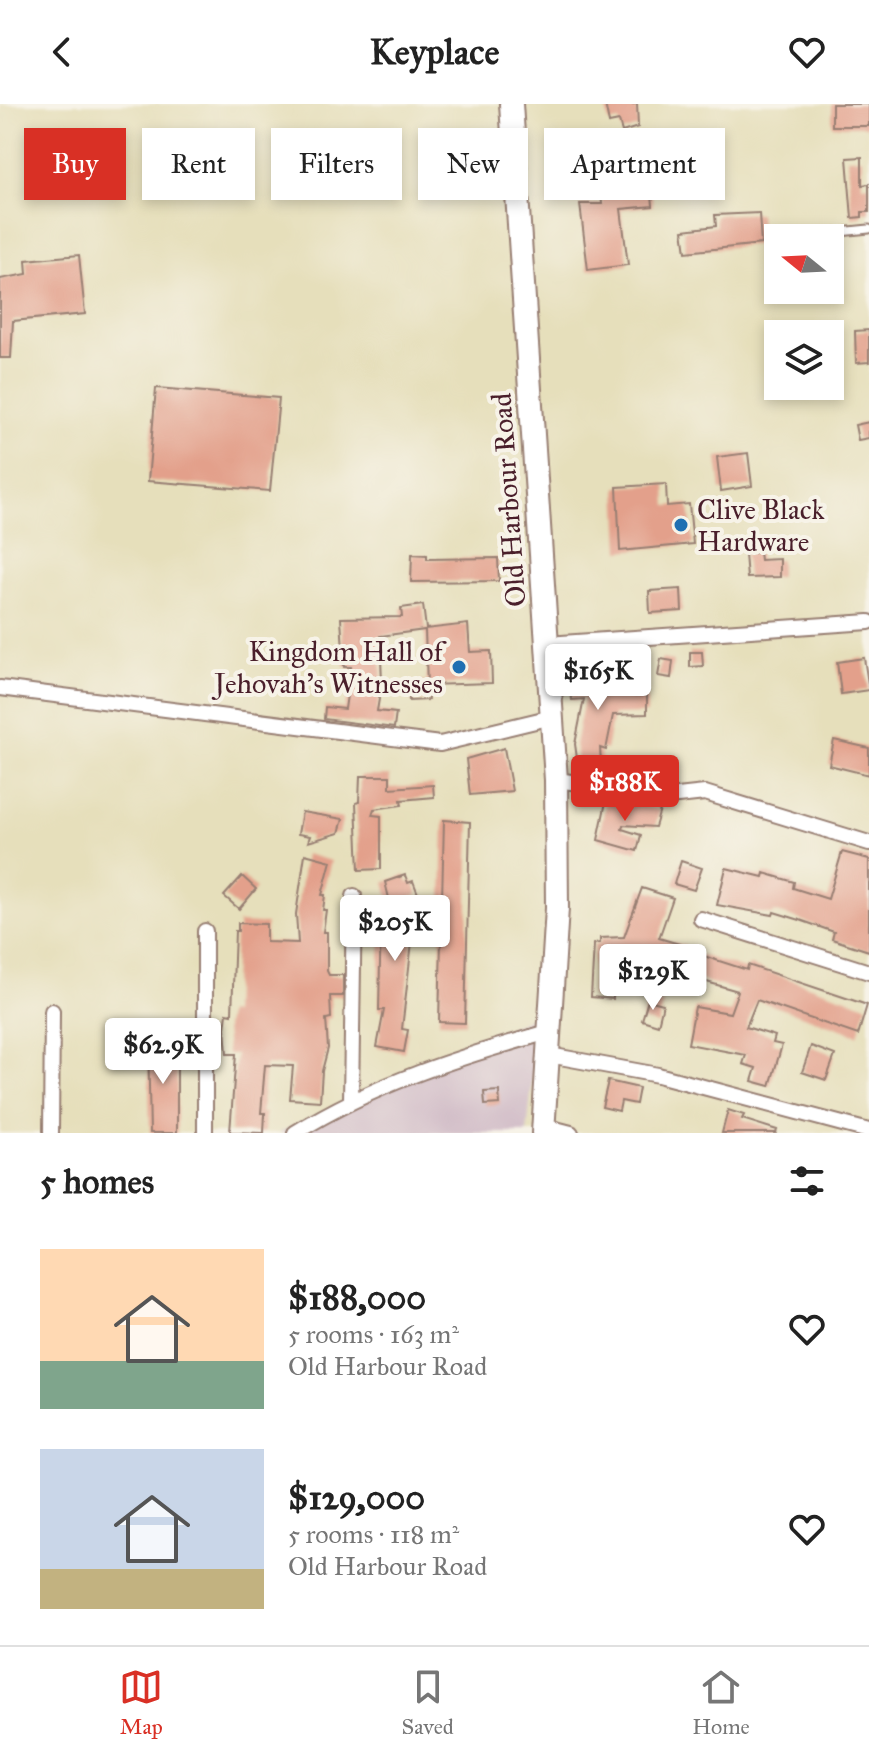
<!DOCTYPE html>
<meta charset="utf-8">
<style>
body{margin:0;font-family:"IM FELL Great Primer",serif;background:#f2f2f2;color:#222;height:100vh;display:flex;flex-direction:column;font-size:30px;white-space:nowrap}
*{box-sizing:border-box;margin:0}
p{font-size:26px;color:#767676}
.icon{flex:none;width:44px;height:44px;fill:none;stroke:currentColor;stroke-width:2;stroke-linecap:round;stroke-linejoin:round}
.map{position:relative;height:1029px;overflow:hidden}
.drawer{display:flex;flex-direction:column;background:#fff;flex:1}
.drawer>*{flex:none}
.hud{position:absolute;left:24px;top:24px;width:822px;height:72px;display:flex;gap:16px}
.needle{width:52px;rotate:288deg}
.tools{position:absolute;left:764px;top:120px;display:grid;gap:16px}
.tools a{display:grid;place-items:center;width:80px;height:80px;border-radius:0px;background:#fff;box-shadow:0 4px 12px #0003;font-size:40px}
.price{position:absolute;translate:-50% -68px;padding:0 18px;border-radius:8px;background:#fff;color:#222;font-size:26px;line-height:52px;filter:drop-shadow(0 2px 4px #0008)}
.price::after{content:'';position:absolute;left:50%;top:48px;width:24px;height:18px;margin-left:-12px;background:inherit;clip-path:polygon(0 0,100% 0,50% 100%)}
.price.current{background:#d93025;color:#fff}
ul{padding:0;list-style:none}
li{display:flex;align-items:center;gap:24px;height:200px;padding:0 40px}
li span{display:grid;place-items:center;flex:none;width:224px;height:160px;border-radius:0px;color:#555}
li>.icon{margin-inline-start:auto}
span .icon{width:96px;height:96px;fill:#fffc;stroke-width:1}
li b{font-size:34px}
h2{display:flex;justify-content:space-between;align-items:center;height:96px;padding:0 40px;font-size:34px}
.chip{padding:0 28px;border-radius:0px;background:#fff;box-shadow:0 4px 12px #0003;font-size:28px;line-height:72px}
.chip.current{background:#d93025;color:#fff}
header{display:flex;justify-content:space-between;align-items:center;height:104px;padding:0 40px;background:#fff;font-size:36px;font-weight:800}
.tabs{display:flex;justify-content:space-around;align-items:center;height:112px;border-top:2px solid #e0e0e0;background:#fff;font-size:22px;color:#767676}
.tabs a{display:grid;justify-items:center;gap:4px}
.tabs .current{color:#d93025}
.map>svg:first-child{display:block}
</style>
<header><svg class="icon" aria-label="back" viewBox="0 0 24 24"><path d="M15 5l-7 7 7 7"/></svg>Keyplace<svg class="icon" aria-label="heart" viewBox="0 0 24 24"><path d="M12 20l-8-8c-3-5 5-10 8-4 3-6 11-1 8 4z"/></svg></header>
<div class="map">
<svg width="869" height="1029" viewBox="0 0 869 1029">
<rect width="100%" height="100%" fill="#f7f3e8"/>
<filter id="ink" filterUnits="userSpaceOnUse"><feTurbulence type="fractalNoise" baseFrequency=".0125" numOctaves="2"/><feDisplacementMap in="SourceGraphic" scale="16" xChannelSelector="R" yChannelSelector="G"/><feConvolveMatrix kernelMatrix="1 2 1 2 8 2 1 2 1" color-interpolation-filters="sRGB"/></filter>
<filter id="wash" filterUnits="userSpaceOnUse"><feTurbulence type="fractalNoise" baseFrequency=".006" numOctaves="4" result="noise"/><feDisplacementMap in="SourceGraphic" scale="32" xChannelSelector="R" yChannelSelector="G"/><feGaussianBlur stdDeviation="1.8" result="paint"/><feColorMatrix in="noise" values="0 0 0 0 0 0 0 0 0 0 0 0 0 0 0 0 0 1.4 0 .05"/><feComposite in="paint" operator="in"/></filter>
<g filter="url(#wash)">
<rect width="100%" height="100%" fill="#e6dfbb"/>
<!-- industrial -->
<path fill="#d2bdc8" d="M539 910 527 1029H280L282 1027Z"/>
<g id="blocks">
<!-- building -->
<path fill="#e3a08b" d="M605 0H637L638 23 622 28 619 17 609 19Z
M832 0H869V22H832Z
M862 53V81L869 80V108H862V113L852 114 847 54Z
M649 54 653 102 621 105 628 161 588 166 580 100H602L598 59Z
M759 109 761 140 686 148 683 126 716 122 715 111Z
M79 151 85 210 13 217 11 254H0V175L27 170 26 156Z
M869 226V258L856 259 855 227Z
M156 284 279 294 270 387 148 377Z
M869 318V334L858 336 855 321Z
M748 349 752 382 721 387 717 353Z
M666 380 667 402 689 400 693 440 620 447 617 383Z
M759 448 760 456 780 455V473L747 474 745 450Z
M412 450 427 451V455L498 454 499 477 411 478Z
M681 485 682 507 650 509 649 487Z
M423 501 426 525 468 520 470 548 491 547 492 579 427 581 425 526 380 532 382 577 377 607 396 609 394 624 324 615 325 603 345 605 351 563H344L341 514 402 513 401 504Z
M690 548H702L703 562 690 563Z
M606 554 610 592 647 591V610L613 611 606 646 600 644 602 672 579 669 575 640 584 595 572 596 568 561Z
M864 554 869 586 841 590 837 558Z
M661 555 673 557 671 574 658 572Z
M426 578 428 596 409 597 408 579Z
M834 636 869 644V671L829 661Z
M504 644 512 687 470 691 466 655Z
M360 672H390V684L433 681 434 693 401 696 402 701 374 705 372 711 381 712V765L359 766 356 699 359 698Z
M607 693 660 706 655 723 623 721 622 725 641 731 637 747 598 736Z
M302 708 343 715 339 729 308 738 310 732 298 730Z
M444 716 470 718 465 919 439 918Z
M842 748 869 755V847L832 835 834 828 800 816 774 808 773 811 717 801 726 764 763 773 764 769 794 778 793 784 828 795Z
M305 750 331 757 322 791H325L323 806H326L323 828H327V867L329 871H343V892H330L331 914 326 915 328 944 322 967 320 997 290 995 293 962 265 961 261 1009H265L264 1029 230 1028 236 950H227L225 924 227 909 232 910 235 827H238V819L266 820V838L298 839 296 810Z
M681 757 702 764 694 786 674 780Z
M405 771 408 779 413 777 418 790 410 793 409 820H414L402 925 408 926 404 948 377 943 384 906H379L381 810 393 811 385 778Z
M242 772 256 785 239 805 224 792Z
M642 784 673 794 659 834 686 842 685 846 747 866 748 861 867 901 858 931 757 896 746 923 775 932 773 939 782 941 770 982 752 977 756 964 743 960 746 951 688 940 695 903 730 909 738 887 651 862 645 880 614 871 613 895 591 893 594 840 600 839V834L624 833Z
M648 896 663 900 658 921 642 916Z
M172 933V944H177V1029H150L148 934Z
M811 942 835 951 826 976 802 968Z
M608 977 639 984 636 1000 621 997 619 1007 602 1003Z
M499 987 500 1000 485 1001 484 988Z
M728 1006 744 1011 742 1015 777 1026 776 1029H722Z"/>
</g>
</g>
<g filter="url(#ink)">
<use href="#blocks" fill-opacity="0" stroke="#987f73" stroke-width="2"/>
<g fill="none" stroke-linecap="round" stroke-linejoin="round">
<!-- lane casing -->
<g stroke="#987f73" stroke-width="11">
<path id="lane" d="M800 132 869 125"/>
</g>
<!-- street casing -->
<g stroke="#987f73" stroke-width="18">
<path id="street" d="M547 540 869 518
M0 584 440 640 552 613
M556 676 609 683 650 695 705 689 869 739
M701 815 869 868
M549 951 658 971 869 1027
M351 997 354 792
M544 1022 571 1029
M51 1029 52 907
M205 1029V827
M295 1029C375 979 462 952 552 927"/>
</g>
<!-- primary casing -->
<g stroke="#987f73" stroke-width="26">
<path id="primary" d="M511 0 556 676 557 804 543 1029"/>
</g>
<!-- lane -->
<use href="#lane" stroke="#fff" stroke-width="7"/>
<!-- street -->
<use href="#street" stroke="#fff" stroke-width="14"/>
<!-- primary -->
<use href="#primary" stroke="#fff" stroke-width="22"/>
</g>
</g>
<!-- markers -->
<g fill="#1f6fb2" stroke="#f7f3e8" stroke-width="3">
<circle cx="681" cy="421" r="8"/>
<circle cx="459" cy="563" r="8"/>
</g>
<g text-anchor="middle" stroke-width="8" stroke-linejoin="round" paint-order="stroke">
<!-- street labels -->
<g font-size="28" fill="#4a1f2b" stroke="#f7f3e8">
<text transform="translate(508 396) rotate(-94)" y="10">Old Harbour Road</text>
</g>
<!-- poi labels -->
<g font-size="28" fill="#4a1f2b" stroke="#f7f3e8" text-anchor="start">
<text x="697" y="415">Clive Black<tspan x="697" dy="32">Hardware</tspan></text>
<text x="443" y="557" text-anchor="end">Kingdom Hall of<tspan x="443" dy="32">Jehovah's Witnesses</tspan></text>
</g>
</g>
</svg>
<div class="tools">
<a><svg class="needle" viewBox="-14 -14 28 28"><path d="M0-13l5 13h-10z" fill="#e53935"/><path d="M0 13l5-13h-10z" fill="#767676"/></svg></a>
<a><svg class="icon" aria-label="layers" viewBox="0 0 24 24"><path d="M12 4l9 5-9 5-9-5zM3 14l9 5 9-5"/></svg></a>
</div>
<b class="price" style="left:598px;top:608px">$165K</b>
<b class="price current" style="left:625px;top:719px">$188K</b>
<b class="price" style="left:395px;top:859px">$205K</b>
<b class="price" style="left:653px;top:908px">$129K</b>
<b class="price" style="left:163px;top:982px">$62.9K</b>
<div class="hud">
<a class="chip current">Buy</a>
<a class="chip">Rent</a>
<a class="chip">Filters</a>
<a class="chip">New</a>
<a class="chip">Apartment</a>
</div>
</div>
<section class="drawer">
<h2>5 homes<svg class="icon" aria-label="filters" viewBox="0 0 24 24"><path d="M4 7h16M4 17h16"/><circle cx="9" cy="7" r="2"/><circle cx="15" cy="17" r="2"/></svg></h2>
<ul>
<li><span style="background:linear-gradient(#ffd9b3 70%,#7fa58c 0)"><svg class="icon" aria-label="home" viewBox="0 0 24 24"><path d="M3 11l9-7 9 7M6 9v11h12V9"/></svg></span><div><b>$188,000</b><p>5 rooms · 163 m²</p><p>Old Harbour Road</p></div><svg class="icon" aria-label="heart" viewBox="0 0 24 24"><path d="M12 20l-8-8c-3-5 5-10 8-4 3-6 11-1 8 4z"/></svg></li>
<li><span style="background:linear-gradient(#c9d6e8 75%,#c2b280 0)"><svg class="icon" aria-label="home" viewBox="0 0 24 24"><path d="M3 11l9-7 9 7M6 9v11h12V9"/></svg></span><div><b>$129,000</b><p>5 rooms · 118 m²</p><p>Old Harbour Road</p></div><svg class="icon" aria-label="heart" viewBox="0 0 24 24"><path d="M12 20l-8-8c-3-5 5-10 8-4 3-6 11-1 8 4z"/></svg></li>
</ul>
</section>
<nav class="tabs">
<a class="current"><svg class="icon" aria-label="map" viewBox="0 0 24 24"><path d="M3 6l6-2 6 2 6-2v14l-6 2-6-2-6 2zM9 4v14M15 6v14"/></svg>Map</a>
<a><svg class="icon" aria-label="saved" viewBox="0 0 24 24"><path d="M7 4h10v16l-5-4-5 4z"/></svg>Saved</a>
<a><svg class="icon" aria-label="home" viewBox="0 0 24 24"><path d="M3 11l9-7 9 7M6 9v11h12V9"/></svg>Home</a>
</nav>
